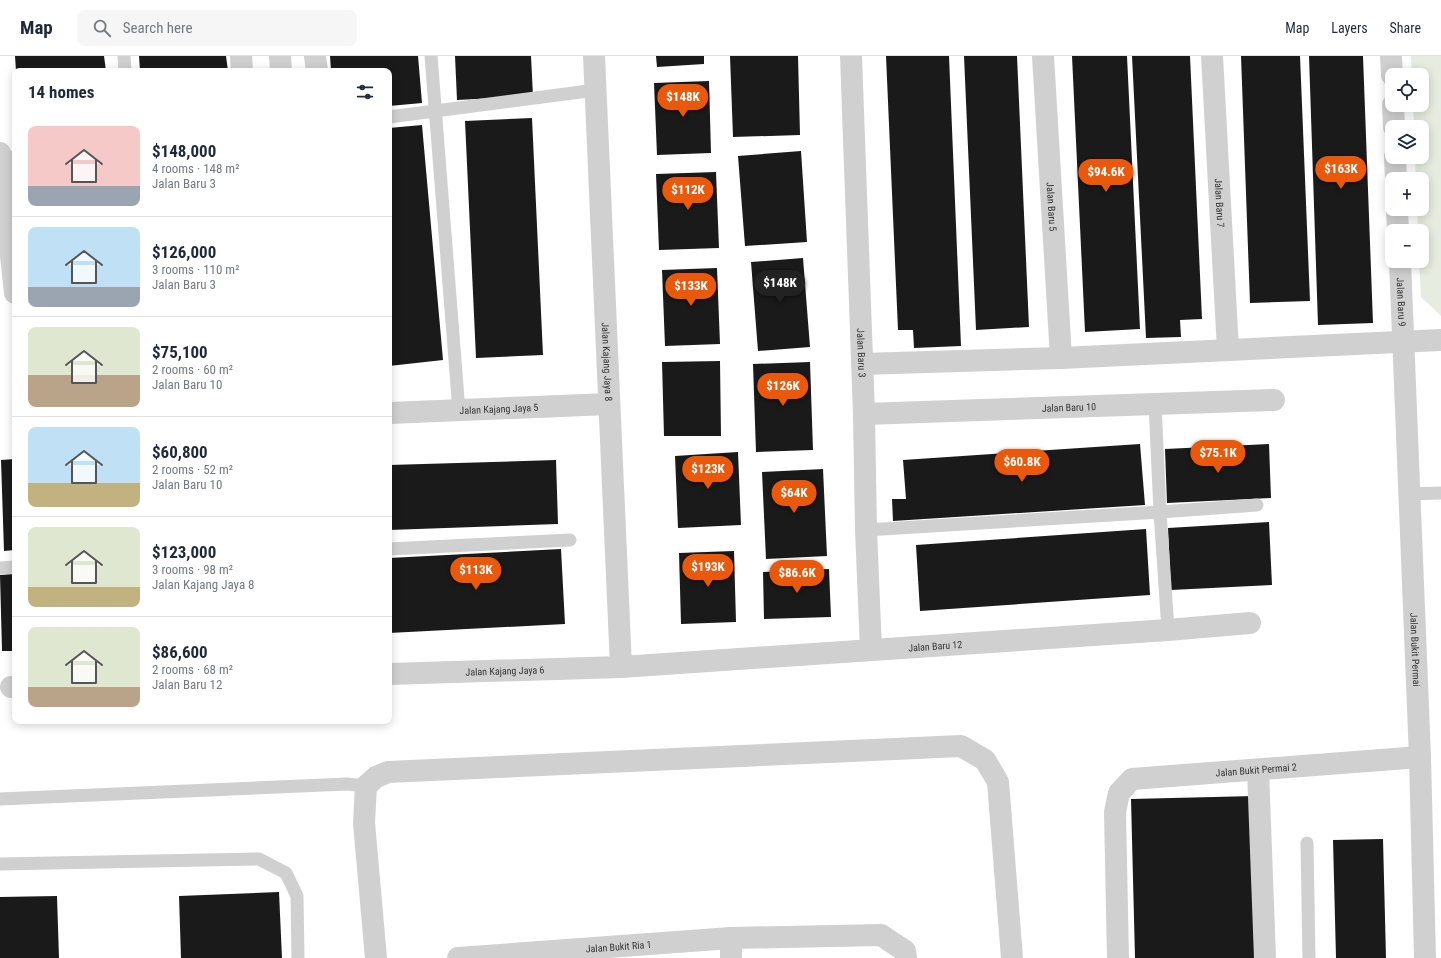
<!DOCTYPE html>
<meta charset="utf-8">
<style>
body{margin:0;font-family:"Roboto Condensed",sans-serif;background:#f6f6f7;color:#1f2937;height:100vh;display:flex;flex-direction:column;font-size:15px;white-space:nowrap}
*{box-sizing:border-box;margin:0}
p{font-size:13px;color:#747a83}
.icon{flex:none;width:22px;height:22px;fill:none;stroke:currentColor;stroke-width:2;stroke-linecap:round;stroke-linejoin:round}
.map{position:relative;flex:1;overflow:hidden}
.details{position:absolute;left:12px;top:12px;width:380px;height:656px;display:flex;flex-direction:column;background:#fff;border-radius:8px;box-shadow:0 2px 10px #0003}
.details>*{flex:none}
.buttons{position:absolute;left:1385px;top:12px;display:grid;gap:8px}
.buttons a{display:grid;place-items:center;width:44px;height:44px;border-radius:8px;background:#fff;box-shadow:0 2px 10px #0003;font-size:20px}
.price{position:absolute;translate:-50% -34px;padding:0 9px;border-radius:14px;background:#ea580c;color:#fff;font-size:13px;line-height:26px;filter:drop-shadow(0 1px 2px #0008)}
.price::after{content:'';position:absolute;left:50%;top:24px;width:12px;height:9px;margin-left:-6px;background:inherit;clip-path:polygon(0 0,100% 0,50% 100%)}
.price.active{background:#222;color:#fff}
ul{padding:0;list-style:none}
li{display:flex;align-items:center;gap:12px;height:100px;padding:0 16px}
li+li{border-top:1px solid #e0e1e3}
li span{display:grid;place-items:center;flex:none;width:112px;height:80px;border-radius:8px;color:#555}
li>.icon{margin-inline-start:auto}
span .icon{width:48px;height:48px;fill:#fffc;stroke-width:1}
li b{font-size:17px}
h2{display:flex;justify-content:space-between;align-items:center;height:48px;padding:0 16px;font-size:17px}
header{display:flex;align-items:center;gap:24px;box-sizing:border-box;height:56px;padding:0 20px;background:#fff;border-bottom:1px solid #e0e1e3}
header strong{font-size:19px}
nav{display:flex;gap:22px;margin-inline-start:auto;font-size:14px}
.search{width:280px;height:36px;background:#f6f6f7;display:flex;align-items:center;gap:10px;box-sizing:border-box;padding:0 14px;border-radius:8px;color:#747a83;font-size:15px}
.map>svg:first-child{display:block}
</style>
<header>
<strong>Map</strong>
<div class="search"><svg class="icon" aria-label="search" viewBox="0 0 24 24"><circle cx="10" cy="10" r="6"/><path d="M15 15l6 6"/></svg>Search here</div>
<nav><a>Map</a><a>Layers</a><a>Share</a></nav>
</header>
<div class="map">
<svg width="1441" height="902" viewBox="0 0 1441 902">
<rect width="100%" height="100%" fill="#fff"/>
<!-- green -->
<path fill="#e6ecdf" d="M1411 0H1441V260L1421 241 1419 205H1422V175H1418L1417 153H1422V123H1416L1415 101H1422V71H1414L1413 49H1422V19H1412Z"/>
<!-- building -->
<path fill="#1a1a1a" d="M15 0H104L106 15H16Z
M139 0H226L228 15H140Z
M330 0H418L422 47 389 50V15H331Z
M455 0H531L533 40 457 44Z
M656 0H704V8L657 11Z
M730 0H798L800 79 733 81Z
M886 0H949L961 290 914 292 913 274H898Z
M964 0H1017L1029 271 976 274Z
M1072 0H1127L1140 273 1085 276Z
M1132 0H1190L1202 263 1180 264 1181 281 1146 282Z
M1241 0H1300L1310 245 1250 247Z
M1309 0H1363L1373 267 1318 269Z
M709 25 711 97 657 99 654 27Z
M532 62 543 299 476 302 465 65Z
M422 69 443 304 389 310V72Z
M801 95 807 186 745 190 738 100Z
M716 116 719 192 659 194 656 118Z
M803 202 810 291 758 295 751 206Z
M717 212 720 288 665 290 662 214Z
M720 305 721 380H664L662 306Z
M810 306 813 394 756 396 753 308Z
M1140 388 1145 449 893 465 892 443H906L903 404Z
M1269 388 1271 442 1167 447 1165 393Z
M738 396 741 469 678 472 675 400Z
M15 403V494L4 495 1 404Z
M556 404 558 468 389 474V409Z
M823 413 827 500 766 503 762 416Z
M1269 466 1272 529 1171 534 1168 472Z
M1146 473 1150 539 920 555 916 489Z
M561 493 565 568 389 577V502Z
M734 495 736 566 681 568 679 497Z
M829 513 831 561 764 563 763 516Z
M15 518V595H2L0 519Z
M1255 740 1259 902H1135L1131 743Z
M1383 783 1386 902H1336L1333 784Z
M279 836 282 902H181L179 840Z
M57 840 59 902H0V841Z"/>
<g fill="none" stroke-linecap="round" stroke-linejoin="round">
<!-- service -->
<path stroke="#d0d0d0" stroke-width="13" d="M124 0 125 15
M431 0 459 355
M389 61 596 34
M1 102 15 101
M1155 348 1160 456 1168 574
M1410 438 1441 437
M866 474 1160 456 1257 449
M389 493 570 484
M0 512 15 511
M0 743 347 728 366 730
M1307 787 1309 902
M0 808 259 803 286 817 297 840 298 902"/>
<!-- minor -->
<g stroke="#d0d0d0" stroke-width="22">
<path d="M241 0 242 15"/>
<path d="M280 0 281 15"/>
<path d="M315 0 317 15"/>
<path id="s1" d="M594 0 621 611"/>
<path id="s2" d="M851 0 864 358 866 474 871 594"/>
<path id="s3" d="M1043 0 1061 302"/>
<path id="s4" d="M1212 0 1228 294"/>
<path d="M1391 0 1392 19"/>
<path d="M1393 49 1394 71"/>
<path d="M0 97 15 237"/>
<path d="M1395 101 1396 123"/>
<path d="M1397 153 1398 175"/>
<path id="s5" d="M1400 205 1420 701 1425 902"/>
<path d="M862 308 1061 302 1441 284"/>
<path id="s6" d="M389 357 609 348"/>
<path id="s7" d="M864 358 1274 344"/>
<path id="s8" d="M389 618 621 611 1168 574 1250 567"/>
<path d="M11 631H15"/>
<path d="M1258 714 1265 902"/>
<path d="M731 882V902"/>
<path d="M376 902 364 767 366 730 376 721 388 716 961 690 985 704 998 726 1012 902"/>
<path id="s9" d="M458 902 731 882 881 879 905 895 906 902"/>
<path id="s10" d="M1118 902 1115 756 1119 737 1132 723 1420 701"/>
</g>
</g>
<g text-anchor="middle" stroke-width="4" stroke-linejoin="round" paint-order="stroke">
<!-- street labels -->
<g font-size="10" fill="#333" stroke="#fff">
<text dy="4" stroke="none"><textPath href="#s4" startOffset="147">Jalan Baru 7</textPath></text>
<text dy="4" stroke="none"><textPath href="#s3" startOffset="151">Jalan Baru 5</textPath></text>
<text dy="4" stroke="none"><textPath href="#s5" startOffset="41">Jalan Baru 9</textPath></text>
<text dy="4" stroke="none"><textPath href="#s2" startOffset="297">Jalan Baru 3</textPath></text>
<text dy="4" stroke="none"><textPath href="#s1" startOffset="306">Jalan Kajang Jaya 8</textPath></text>
<text dy="4" stroke="none"><textPath href="#s7" startOffset="205">Jalan Baru 10</textPath></text>
<text dy="4" stroke="none"><textPath href="#s6" startOffset="110">Jalan Kajang Jaya 5</textPath></text>
<text dy="4" stroke="none"><textPath href="#s8" startOffset="547">Jalan Baru 12</textPath></text>
<text dy="4" stroke="none"><textPath href="#s5" startOffset="389">Jalan Bukit Permai</textPath></text>
<text dy="4" stroke="none"><textPath href="#s8" startOffset="116">Jalan Kajang Jaya 6</textPath></text>
<text dy="4" stroke="none"><textPath href="#s10" startOffset="309">Jalan Bukit Permai 2</textPath></text>
<text dy="4" stroke="none"><textPath href="#s9" startOffset="161">Jalan Bukit Ria 1</textPath></text>
</g>
</g>
</svg>
<div class="buttons">
<a><svg class="icon" aria-label="locate" viewBox="0 0 24 24"><circle cx="12" cy="12" r="6"/><path d="M12 2v4M12 18v4M2 12h4M18 12h4"/></svg></a>
<a><svg class="icon" aria-label="layers" viewBox="0 0 24 24"><path d="M12 4l9 5-9 5-9-5zM3 14l9 5 9-5"/></svg></a>
<a>+</a>
<a>−</a>
</div>
<b class="price" style="left:683px;top:62px">$148K</b>
<b class="price" style="left:1341px;top:134px">$163K</b>
<b class="price" style="left:1106px;top:137px">$94.6K</b>
<b class="price" style="left:688px;top:155px">$112K</b>
<b class="price active" style="left:780px;top:248px">$148K</b>
<b class="price" style="left:691px;top:251px">$133K</b>
<b class="price" style="left:783px;top:351px">$126K</b>
<b class="price" style="left:1218px;top:418px">$75.1K</b>
<b class="price" style="left:1022px;top:427px">$60.8K</b>
<b class="price" style="left:708px;top:434px">$123K</b>
<b class="price" style="left:794px;top:458px">$64K</b>
<b class="price" style="left:708px;top:532px">$193K</b>
<b class="price" style="left:476px;top:535px">$113K</b>
<b class="price" style="left:797px;top:538px">$86.6K</b>
<section class="details">
<h2>14 homes<svg class="icon" aria-label="filters" viewBox="0 0 24 24"><path d="M4 7h16M4 17h16"/><circle cx="9" cy="7" r="2"/><circle cx="15" cy="17" r="2"/></svg></h2>
<ul>
<li><span style="background:linear-gradient(#f6c9c9 75%,#9aa5b1 0)"><svg class="icon" aria-label="home" viewBox="0 0 24 24"><path d="M3 11l9-7 9 7M6 9v11h12V9"/></svg></span><div><b>$148,000</b><p>4 rooms · 148 m²</p><p>Jalan Baru 3</p></div></li>
<li><span style="background:linear-gradient(#bfe0f5 75%,#9aa5b1 0)"><svg class="icon" aria-label="home" viewBox="0 0 24 24"><path d="M3 11l9-7 9 7M6 9v11h12V9"/></svg></span><div><b>$126,000</b><p>3 rooms · 110 m²</p><p>Jalan Baru 3</p></div></li>
<li><span style="background:linear-gradient(#dfe7d0 60%,#b9a48a 0)"><svg class="icon" aria-label="home" viewBox="0 0 24 24"><path d="M3 11l9-7 9 7M6 9v11h12V9"/></svg></span><div><b>$75,100</b><p>2 rooms · 60 m²</p><p>Jalan Baru 10</p></div></li>
<li><span style="background:linear-gradient(#bfe0f5 70%,#c2b280 0)"><svg class="icon" aria-label="home" viewBox="0 0 24 24"><path d="M3 11l9-7 9 7M6 9v11h12V9"/></svg></span><div><b>$60,800</b><p>2 rooms · 52 m²</p><p>Jalan Baru 10</p></div></li>
<li><span style="background:linear-gradient(#dfe7d0 75%,#c2b280 0)"><svg class="icon" aria-label="home" viewBox="0 0 24 24"><path d="M3 11l9-7 9 7M6 9v11h12V9"/></svg></span><div><b>$123,000</b><p>3 rooms · 98 m²</p><p>Jalan Kajang Jaya 8</p></div></li>
<li><span style="background:linear-gradient(#dfe7d0 75%,#b9a48a 0)"><svg class="icon" aria-label="home" viewBox="0 0 24 24"><path d="M3 11l9-7 9 7M6 9v11h12V9"/></svg></span><div><b>$86,600</b><p>2 rooms · 68 m²</p><p>Jalan Baru 12</p></div></li>
</ul>
</section>
</div>
